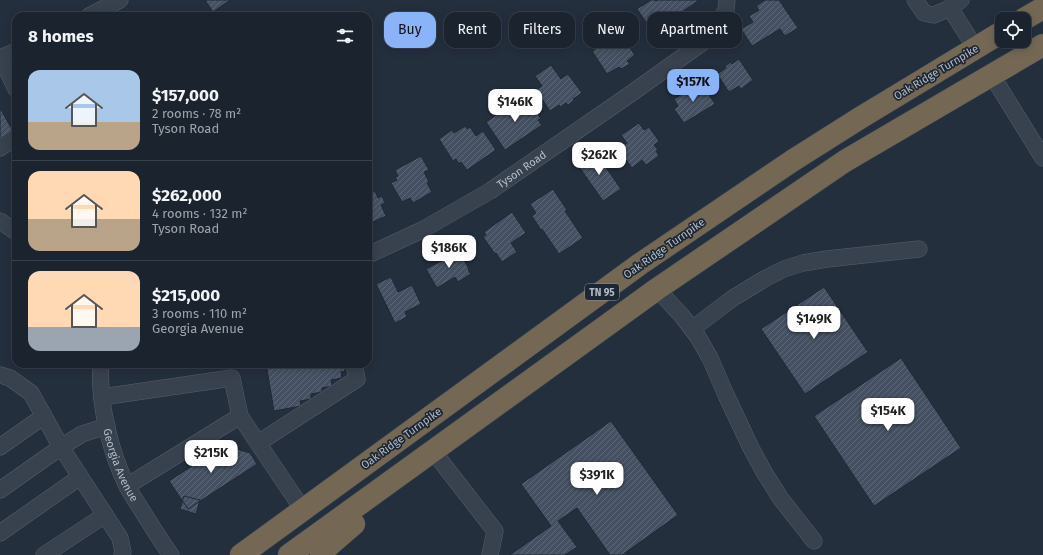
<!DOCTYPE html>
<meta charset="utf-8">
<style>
body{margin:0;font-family:"Fira Sans",sans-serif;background:#242b36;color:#f1f3f6;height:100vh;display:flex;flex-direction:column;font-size:15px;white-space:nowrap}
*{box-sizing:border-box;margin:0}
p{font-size:13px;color:#a0a4aa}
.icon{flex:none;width:22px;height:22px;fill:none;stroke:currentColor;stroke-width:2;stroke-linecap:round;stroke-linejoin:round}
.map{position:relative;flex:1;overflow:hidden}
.sheet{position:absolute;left:12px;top:12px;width:360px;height:356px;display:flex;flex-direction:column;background:#1b232e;border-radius:12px;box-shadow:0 2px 10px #0003,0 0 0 1px #39404a}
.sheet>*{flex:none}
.guide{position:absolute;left:384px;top:12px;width:380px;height:36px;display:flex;gap:8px}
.tools{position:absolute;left:995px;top:12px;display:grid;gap:8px}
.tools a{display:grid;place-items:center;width:36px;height:36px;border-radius:8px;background:#1b232e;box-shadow:0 2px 10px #0003,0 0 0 1px #39404a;font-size:20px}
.price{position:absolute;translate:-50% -34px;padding:0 9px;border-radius:8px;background:#fff;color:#222;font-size:13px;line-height:26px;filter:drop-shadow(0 1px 2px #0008)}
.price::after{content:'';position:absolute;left:50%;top:24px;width:12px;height:9px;margin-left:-6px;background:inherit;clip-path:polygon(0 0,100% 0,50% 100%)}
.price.selected{background:#8ab4f8;color:#111}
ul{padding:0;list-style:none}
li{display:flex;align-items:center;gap:12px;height:100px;padding:0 16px}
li+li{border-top:1px solid #39404a}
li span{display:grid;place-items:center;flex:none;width:112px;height:80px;border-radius:12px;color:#555}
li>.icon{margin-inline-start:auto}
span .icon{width:48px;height:48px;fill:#fffc;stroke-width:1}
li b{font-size:17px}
h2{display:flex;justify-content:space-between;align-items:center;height:48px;padding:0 16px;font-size:17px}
.chip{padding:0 14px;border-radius:12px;background:#1b232e;box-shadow:0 2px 10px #0003,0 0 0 1px #39404a;font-size:14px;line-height:36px}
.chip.selected{background:#8ab4f8;color:#111}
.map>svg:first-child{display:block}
</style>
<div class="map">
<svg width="1043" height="555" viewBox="0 0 1043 555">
<defs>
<pattern id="building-hatch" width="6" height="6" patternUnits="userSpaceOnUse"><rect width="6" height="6" fill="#455162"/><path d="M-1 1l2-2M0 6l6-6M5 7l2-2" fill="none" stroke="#5d6877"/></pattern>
</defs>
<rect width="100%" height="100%" fill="#242f3e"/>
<!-- building -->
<path fill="url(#building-hatch)" stroke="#1f2835" d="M205 0H230L213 12Z
M651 0H655L656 1 658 0H699L679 14 684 22 667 34 657 19 648 25 637 9Z
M765 0H779L798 28 785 36 780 29 752 46 741 29 753 22 749 16 759 10 756 6Z
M621 25 631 39 626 42 635 55 627 61 630 64 621 69 619 67 607 74 592 51 597 48 594 43Z
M739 59 753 80 741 89 739 86 729 92 717 74 726 68 725 66 731 62 732 64Z
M551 65 561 79 568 74 582 93 573 99 574 100 568 105 566 103 560 107 559 105 550 111 536 90 542 86 535 76Z
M701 82 715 104 684 123 674 109 678 106 674 99Z
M524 96 528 102 530 101 541 119 538 120 542 125 505 150 486 122Z
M0 108 13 131 0 138Z
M639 123 644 130 649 127 659 141 654 145 658 150 656 151 659 156 646 165 642 160 632 168 618 149 627 143 621 135Z
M465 126 467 129 470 127 476 136 483 131 496 150 467 170 461 162 459 164 456 159 453 161 439 139 452 130 454 133Z
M595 152 621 189 603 201 577 164Z
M421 156 429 170 424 172 429 182 427 183 432 192 413 203 410 198 402 202 391 183 397 180 395 177 398 176 395 170Z
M553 189 567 210 565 211 583 238 559 254 542 229 541 230 532 216 536 213 530 204Z
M375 191 378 198 382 196 385 203 381 205 386 216 368 224V194Z
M512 212 526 233 511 243 517 252 502 262 496 253 495 254 483 237 486 235 484 232Z
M450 251 452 254 459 251 469 269 468 270 471 274 458 282 455 277 437 288 426 269 445 259 443 255Z
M391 277 398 292 412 285 421 304 405 312 407 317 395 323 376 284Z
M824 287 868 352 805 394 761 329Z
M901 358 961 448 874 506 814 416Z
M266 364H344L345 371 341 372 342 378 331 380 332 386 322 388V392L311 394V399L300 401 301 406 274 411Z
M611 421 678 515 622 555H610L577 508 558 521 577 547 565 555H510L551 526 521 484Z
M224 445 250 453 257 464 188 509 169 481Z
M184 496 200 500 196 514 180 509Z"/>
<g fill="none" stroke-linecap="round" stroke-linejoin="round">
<!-- minor casing -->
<g stroke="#565f6c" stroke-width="17">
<g id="minor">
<path d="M915 0 924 13 934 15 950 8 961 0"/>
<path d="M950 8 976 49"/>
<path d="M89 16 120 0"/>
<path d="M0 58 16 51"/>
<path d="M1 58 16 89"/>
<path d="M991 74 1043 158"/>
<path d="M0 148 16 137"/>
<path d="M0 221 16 232"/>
<path id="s1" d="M368 255 422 230 490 191 629 95 702 43 718 25 726 10 727 0"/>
<path d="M657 289 682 316 698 337 710 358 726 395 751 448 764 472 781 499 814 541"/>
<path d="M692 329 733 298 766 278 784 269 803 263 827 259 919 249"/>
<path id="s2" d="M101 364C98 401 110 452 127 486 131 494 136 501 141 509 151 525 160 540 171 555"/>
<path d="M0 375 10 378 31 393 61 447 120 538 123 552 122 555"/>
<path d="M102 397 232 378 240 416"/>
<path d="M258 443 357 379 354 364"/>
<path d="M0 447 44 416"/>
<path d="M433 451 495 531 490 555"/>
<path d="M127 486 240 416 258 443 303 510"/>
<path d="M0 490 61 447 82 434 107 426"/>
<path d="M0 533 80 477"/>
<path d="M44 555 105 515"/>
</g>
</g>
<!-- highway casing -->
<g stroke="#434c59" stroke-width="23">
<path id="highway" d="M1024 19 1043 8
M241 555 640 264 792 161 860 118 1002 32
M289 555 657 289 845 161 1043 45
M321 555 325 549 354 524"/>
</g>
<!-- minor -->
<use href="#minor" stroke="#38414e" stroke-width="16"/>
<!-- highway -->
<use href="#highway" stroke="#746855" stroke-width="22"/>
</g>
<g text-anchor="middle" stroke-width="3.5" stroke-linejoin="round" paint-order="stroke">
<!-- shield labels -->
<rect fill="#1d2633" stroke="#878f9c" stroke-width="1" x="585" y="284" width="34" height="16" rx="3"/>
<g font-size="10" font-weight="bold" fill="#b4bcc9">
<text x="602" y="296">TN 95</text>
</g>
<!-- street labels -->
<g font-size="11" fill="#b4bcc9" stroke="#1d2633">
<text transform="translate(936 72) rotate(-31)" y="4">Oak Ridge Turnpike</text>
<text dy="4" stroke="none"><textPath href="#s1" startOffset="176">Tyson Road</textPath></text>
<text transform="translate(664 248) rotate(-35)" y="4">Oak Ridge Turnpike</text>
<text transform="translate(401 438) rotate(-36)" y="4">Oak Ridge Turnpike</text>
<text dy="4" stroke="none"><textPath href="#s2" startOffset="104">Georgia Avenue</textPath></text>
</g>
</g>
</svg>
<div class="tools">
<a><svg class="icon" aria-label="locate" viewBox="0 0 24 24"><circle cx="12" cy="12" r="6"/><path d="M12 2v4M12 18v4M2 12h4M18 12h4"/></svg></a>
</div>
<b class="price selected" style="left:693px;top:103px">$157K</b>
<b class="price" style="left:515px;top:123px">$146K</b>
<b class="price" style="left:599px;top:176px">$262K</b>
<b class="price" style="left:449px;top:269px">$186K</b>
<b class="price" style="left:814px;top:340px">$149K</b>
<b class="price" style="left:888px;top:432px">$154K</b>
<b class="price" style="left:211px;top:474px">$215K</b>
<b class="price" style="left:597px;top:496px">$391K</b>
<div class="guide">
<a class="chip selected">Buy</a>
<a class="chip">Rent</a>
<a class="chip">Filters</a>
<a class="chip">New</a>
<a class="chip">Apartment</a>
</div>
<section class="sheet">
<h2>8 homes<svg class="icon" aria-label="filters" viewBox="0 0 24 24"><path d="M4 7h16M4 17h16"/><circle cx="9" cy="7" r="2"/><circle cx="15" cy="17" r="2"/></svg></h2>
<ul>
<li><span style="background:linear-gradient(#a9c7e8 65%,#b9a48a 0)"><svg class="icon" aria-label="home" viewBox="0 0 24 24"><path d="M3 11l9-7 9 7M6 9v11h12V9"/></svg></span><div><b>$157,000</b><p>2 rooms · 78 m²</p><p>Tyson Road</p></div></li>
<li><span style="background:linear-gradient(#ffd9b3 60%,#b9a48a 0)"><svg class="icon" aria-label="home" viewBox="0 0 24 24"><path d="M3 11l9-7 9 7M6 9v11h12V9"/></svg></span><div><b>$262,000</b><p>4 rooms · 132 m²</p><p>Tyson Road</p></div></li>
<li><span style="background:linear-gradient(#ffd9b3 70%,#9aa5b1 0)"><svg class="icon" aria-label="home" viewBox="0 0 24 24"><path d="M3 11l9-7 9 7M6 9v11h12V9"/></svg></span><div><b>$215,000</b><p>3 rooms · 110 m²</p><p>Georgia Avenue</p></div></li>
</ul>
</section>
</div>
